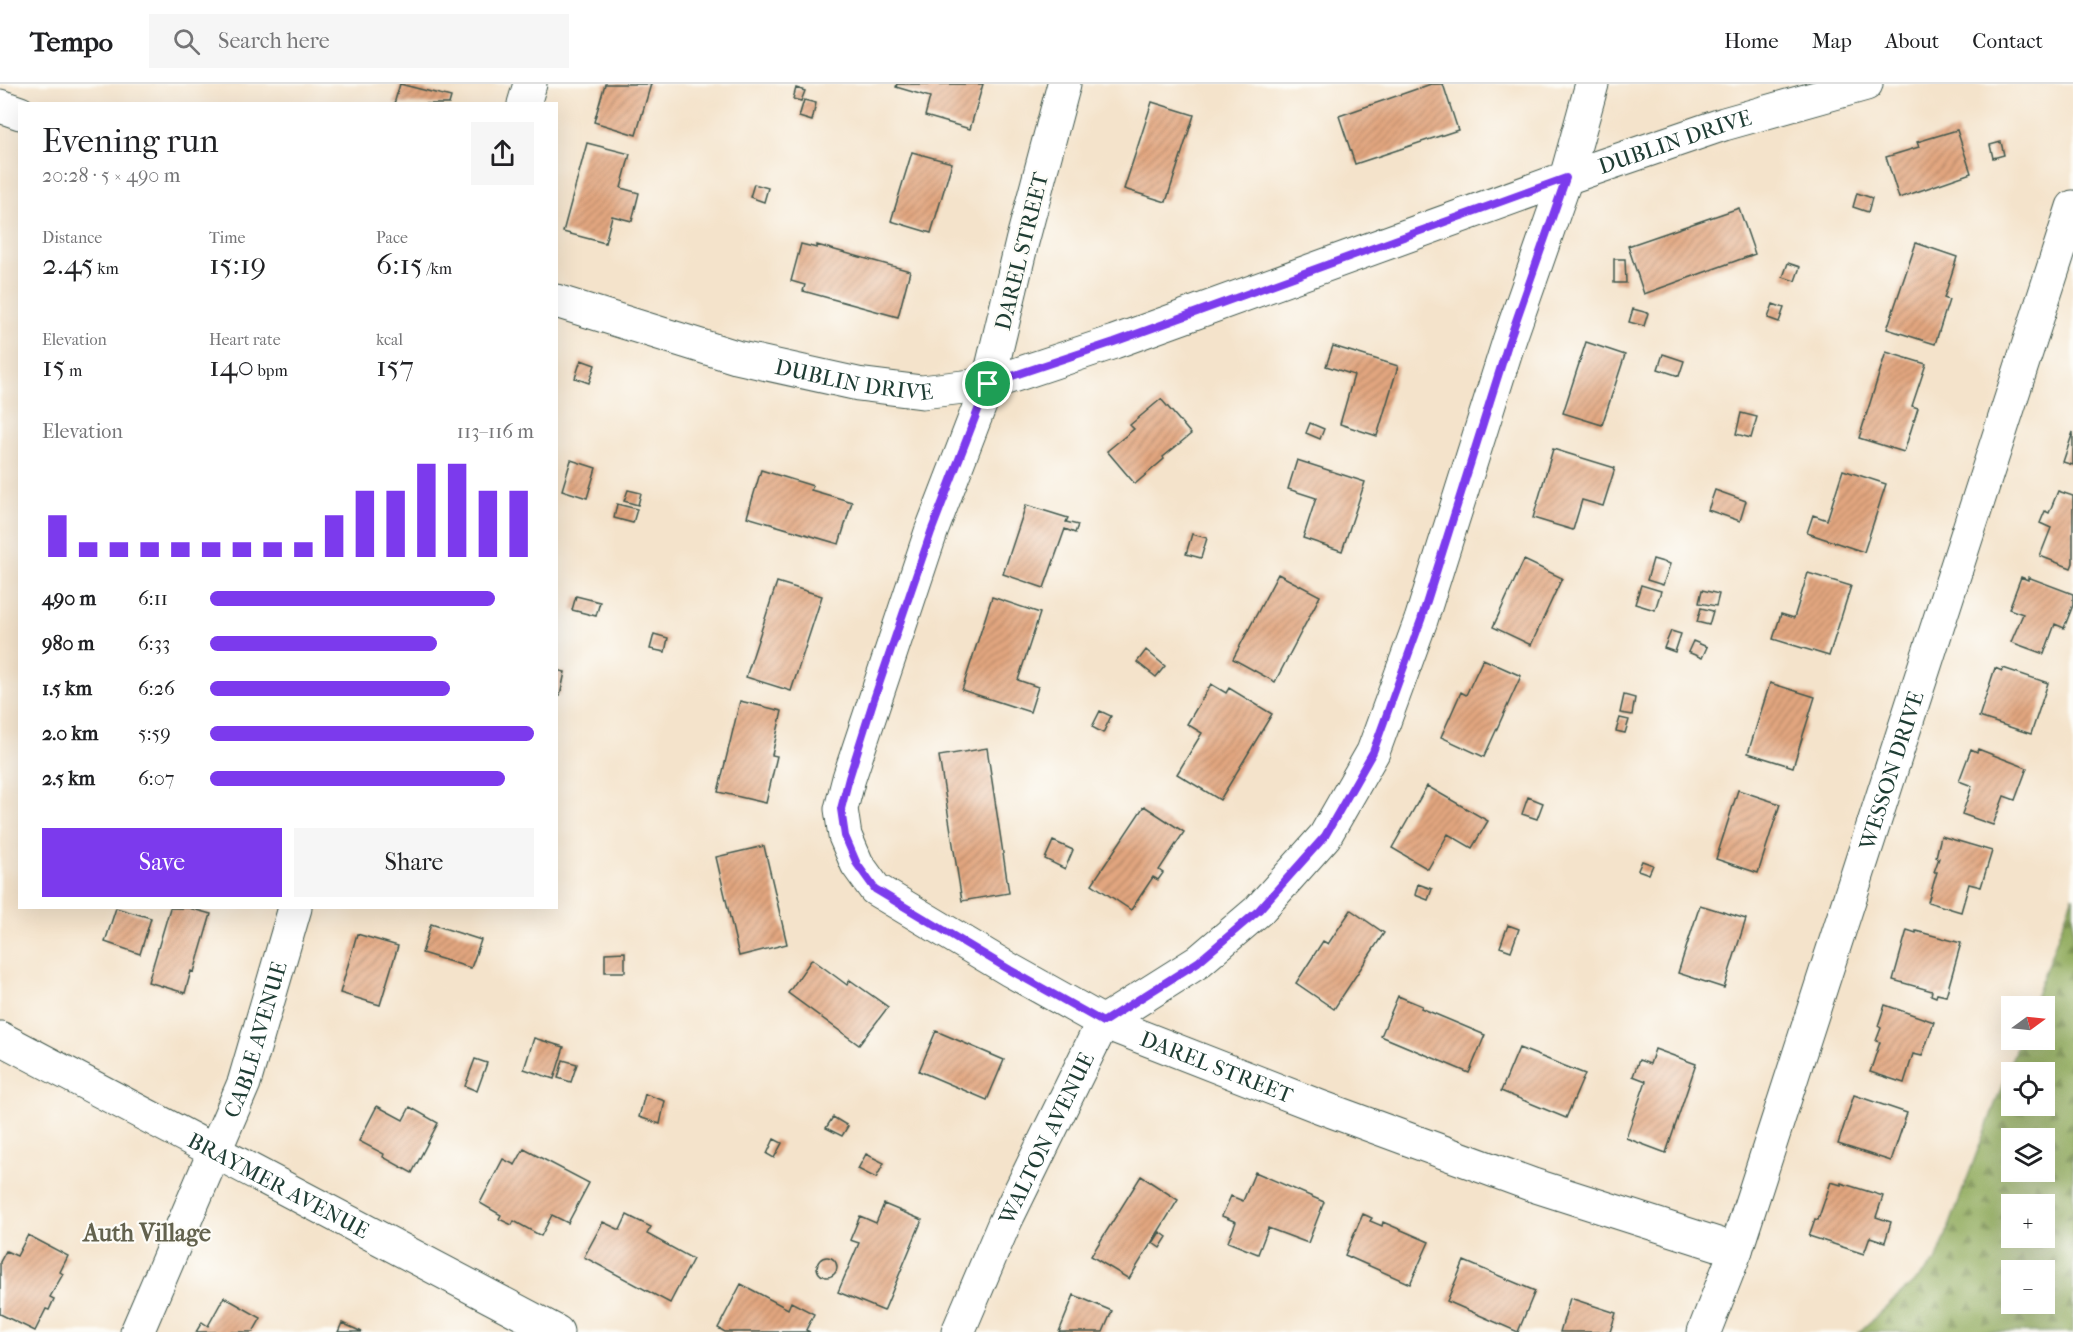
<!DOCTYPE html>
<html lang="en">
<head>
<meta charset="utf-8">
<style>
	body { margin:0; font-family:"IM FELL French Canon",serif; background:#f6f6f6; color:#202124; height:100vh; display:flex; flex-direction:column; font-size:22px; white-space:nowrap }
	* { box-sizing:border-box; margin:0 }
	p { font-size:20px; color:#757577 }
	.icon { flex:none; width:33px; height:33px; fill:none; stroke:currentColor; stroke-width:2; stroke-linecap:round; stroke-linejoin:round }
	.map { position:relative; flex:1; overflow:hidden }
	.side { position:absolute; left:18px; top:18px; width:540px; height:807px; display:flex; flex-direction:column; background:#fff; border-radius:0px; box-shadow:0 6px 24px #0002 }
	.side>* { flex:none }
	.needle { width:39px; rotate:75deg }
	.buttons { position:absolute; left:2001px; top:912px; display:grid; gap:12px }
	.buttons a { display:grid; place-items:center; width:54px; height:54px; border-radius:0px; background:#fff; box-shadow:0 6px 24px #0002; font-size:30px }
	.pin { position:absolute; display:grid; place-items:center; width:51px; height:51px; color:#fff; margin:-26px; border:3px solid #fff; border-radius:50%; box-shadow:0 2px 6px #0007 }
	.round { display:grid; place-items:center; flex:none; width:63px; height:63px; border-radius:0px; background:#f6f6f6 }
	.summary { display:flex; align-items:center; justify-content:space-between; height:102px; padding:0 24px }
	h1 { font-size:33px; font-weight:600; line-height:45px }
	.figures { display:grid; grid-template-columns:repeat(3,1fr); gap:9px; height:102px; padding:6px 24px }
	.figures div { display:grid; align-content:center }
	.figures b { font-size:30px; font-weight:600 }
	.figures small { font-size:16px; font-weight:400 }
	.figures p { font-size:16px }
	.chart { height:168px; padding:12px 24px }
	.chart p { display:flex; justify-content:space-between }
	.chart svg { width:100%; height:108px; margin-top:6px; stroke:#7c3aed; stroke-width:6 }
	.button { display:flex; gap:12px; margin-top:auto; padding:12px 24px }
	.button a { flex:1; height:69px; border-radius:0px; background:#7c3aed; color:#fff; font-size:24px; font-weight:600; line-height:69px; text-align:center }
	.button a+a { background:#f6f6f6; color:#202124 }
	ul { padding:0 24px; list-style:none; font-size:20px }
	li { display:grid; grid-template-columns:96px 72px 1fr; align-items:center; height:45px }
	li i { height:15px; border-radius:8px; background:#7c3aed }
	header { display:flex; align-items:center; gap:36px; box-sizing:border-box; height:84px; padding:0 30px; background:#fff; border-bottom:2px solid #e0e0e0 }
	header strong { font-size:28px }
	nav { display:flex; gap:33px; margin-inline-start:auto; font-size:21px }
	.search { width:420px; height:54px; background:#f6f6f6; display:flex; align-items:center; gap:15px; box-sizing:border-box; padding:0 21px; border-radius:0px; color:#757577; font-size:22px }
	.map>svg:first-child { display:block }
	.forest { fill:url(#forest-firs); stroke:#587449; stroke-width:1.5; fill-rule:evenodd }
	.building { fill:url(#building-hatch) }
	.lines { fill:none; stroke-linecap:round; stroke-linejoin:round }
	.minor-casing { stroke:#3f564b; stroke-width:35 }
	.minor { stroke:#fff; stroke-width:33 }
	.route-casing { stroke:#fff; stroke-width:12 }
	.route { stroke:#7c3aed; stroke-width:8 }
	.labels { text-anchor:middle; stroke-width:4.5; stroke-linejoin:round; paint-order:stroke }
	.street-label { font-size:22px; fill:#1f3d34; stroke:#fdfcf7 }
	.neighbourhood-label { font-size:24px; font-weight:bold; fill:#63624e; stroke:#fdfcf7 }
</style>
</head>
<body>
<header>
<strong>Tempo</strong>
<div class="search"><svg class="icon" aria-label="search" viewBox="0 0 24 24"><circle cx="10" cy="10" r="6"/><path d="M15 15l6 6"/></svg>Search here</div>
<nav><a>Home</a><a>Map</a><a>About</a><a>Contact</a></nav>
</header>
<div class="map">
<svg width="2073" height="1248" viewBox="0 0 2073 1248">
	<defs>
		<pattern id="forest-firs" width="22" height="20" patternUnits="userSpaceOnUse" patternTransform="scale(1.5)"><rect width="22" height="20" fill="#92ac5e"/><path d="M5 1l3.5 6h-7zM16 11l3.5 6h-7z" fill="#778d4e"/></pattern>
		<pattern id="building-hatch" width="6" height="6" patternUnits="userSpaceOnUse" patternTransform="scale(1.5)"><rect width="6" height="6" fill="#e2a67f"/><path d="M-1 1l2-2M0 6l6-6M5 7l2-2" fill="none" stroke="#b78869"/></pattern>
	</defs>
	<rect width="100%" height="100%" fill="#fdfcf7"/>
	<filter id="ink" filterUnits="userSpaceOnUse"><feTurbulence type="fractalNoise" baseFrequency=".0167" numOctaves="2"/><feDisplacementMap in="SourceGraphic" scale="12" xChannelSelector="R" yChannelSelector="G"/><feConvolveMatrix kernelMatrix="1 2 1 2 8 2 1 2 1" color-interpolation-filters="sRGB"/></filter>
	<filter id="wash" filterUnits="userSpaceOnUse"><feTurbulence type="fractalNoise" baseFrequency=".008" numOctaves="4" result="noise"/><feDisplacementMap in="SourceGraphic" scale="24" xChannelSelector="R" yChannelSelector="G"/><feGaussianBlur stdDeviation="1.35" result="paint"/><feColorMatrix in="noise" values="0 0 0 0 0 0 0 0 0 0 0 0 0 0 0 0 0 1.4 0 .05"/><feComposite in="paint" operator="in"/></filter>
	<g filter="url(#wash)">
		<rect width="100%" height="100%" fill="#f4e3cb"/>
		<path class="forest" d="M2073,812V1248H1859L1936,1178L2019,956H2044V922H2032ZM2012,988H2044V1022H2012ZM2012,1054H2044V1088H2012ZM2012,1120H2044V1154H2012ZM2012,1186H2044V1220H2012Z"/>
		<g id="blocks">
			<path class="building" d="M400,0L451,13L449,20H394Z
				M605,0H651L636,51L594,38Z
				M897,0H983L970,45L925,32L930,13L896,3Z
				M1431,0H1443L1458,46L1355,80L1339,32Z
				M796,4L805,7L801,17L793,15Z
				M804,16L816,19L812,37L799,33Z
				M1152,18L1194,31L1166,118L1124,105Z
				M1957,46L1971,89L1899,114L1886,73L1919,63L1917,58Z
				M2001,58L2004,71L1993,74L1990,61Z
				M587,59L630,70L621,104L639,109L632,137L612,132L605,159L563,148Z
				M912,68L952,79L931,149L891,137Z
				M754,100L768,104L764,118L750,113Z
				M1857,109L1872,114L1868,128L1853,123Z
				M1739,124L1755,170L1644,210L1628,162Z
				M1916,159L1957,173L1944,214L1949,216L1935,260L1887,245Z
				M801,160L817,164V161L910,187L898,233L803,207L805,201L791,197Z
				M1614,175H1625L1626,199H1614Z
				M1788,179L1800,183L1795,197L1783,193Z
				M1773,220L1784,224L1779,238L1768,234Z
				M1633,225L1648,229L1644,242L1629,238Z
				M1586,258L1625,271L1602,341L1563,329Z
				M1333,262L1398,282L1377,352L1340,340L1354,291L1326,282Z
				M1886,268L1926,280L1912,322L1918,324L1904,368L1859,354Z
				M1663,270L1684,277L1679,292L1658,285Z
				M581,276L595,281L589,299L575,294Z
				M1161,315L1191,350L1163,373L1164,375L1135,400L1107,367L1134,345L1130,341Z
				M1741,329L1757,333L1751,354L1736,350Z
				M1310,339L1324,345L1320,355L1306,349Z
				M2073,348V381L2063,378Z
				M1553,365L1615,384L1603,422L1582,416L1573,446L1533,434Z
				M571,376L596,384L587,414L562,406Z
				M1297,376L1365,398L1342,467L1303,454L1316,414L1288,405Z
				M761,386L813,402L811,406L852,418L839,460L747,433Z
				M1843,386L1886,400L1864,468L1807,449L1813,431L1827,436Z
				M628,406L641,409L638,421L624,417Z
				M1715,406L1746,417L1740,437L1708,426Z
				M2058,407L2073,412V479L2071,484L2040,472L2051,444L2040,439L2045,427L2049,429Z
				M617,420L637,425L633,439L614,434Z
				M1026,421L1068,434L1066,438L1078,441L1075,449L1065,445L1044,504L1003,490Z
				M1192,450L1207,454L1201,474L1186,470Z
				M1653,475L1670,480L1663,501L1647,496Z
				M1524,476L1562,494L1531,561L1493,543Z
				M1808,489L1851,502L1829,572L1773,555L1781,530L1794,534Z
				M1278,490L1320,512L1275,598L1233,575Z
				M2021,493L2028,496V493L2073,510V521L2064,544L2055,540L2044,570L2011,558L2023,530L2009,525Z
				M777,498L822,512L791,607L746,593Z
				M1641,501L1661,507L1655,526L1635,520Z
				M1702,506L1719,510L1716,522L1699,519Z
				M576,512L600,518L596,532L572,526Z
				M992,513L1040,529L1018,596L1038,603L1030,628L962,606Z
				M1701,524L1713,527L1709,541L1697,538Z
				M1671,547L1681,550L1675,568L1664,564Z
				M654,550L668,554L665,568L650,565Z
				M1693,557L1707,563L1702,574L1688,568Z
				M1146,566L1165,582L1156,593L1137,578Z
				M1483,575L1521,592L1484,673L1441,653L1461,608L1466,611Z
				M1995,584L2002,587L2003,584L2048,599L2031,650L1979,633Z
				M556,586L565,588L560,612L556,611Z
				M1770,599L1815,613L1793,683L1748,669Z
				M1211,600L1226,609L1229,604L1272,630L1220,716L1177,690L1202,649L1187,640Z
				M1624,611L1635,614L1632,631L1620,629Z
				M740,617L782,627L772,671L777,672L766,719L718,708Z
				M1100,627L1111,632L1103,649L1092,643Z
				M1620,634L1629,636L1625,649L1616,647Z
				M987,664L1009,809L962,817L939,672Z
				M1971,665L1977,668L1978,665L2027,684L2015,716L2004,712L1993,741L1962,730L1972,702L1959,697Z
				M1427,702L1488,737L1472,764L1448,750L1428,785L1392,764Z
				M1738,706L1780,720L1758,789L1716,775Z
				M1528,713L1543,719L1537,735L1522,730Z
				M1144,722L1184,748L1159,786L1163,789L1158,796L1153,793L1131,826L1092,800Z
				M1941,752L1992,767L1981,803L1969,800L1961,828L1928,818L1937,788H1934L1939,774L1936,773Z
				M1053,757L1073,766L1065,785L1045,775Z
				M764,762L787,860L739,872L716,773Z
				M1642,777L1653,781L1649,790L1638,786Z
				M1418,800L1432,805L1428,816L1415,811Z
				M1700,821L1746,835L1724,904L1678,889Z
				M116,824L151,834L140,870L105,858Z
				M170,824H189L211,830L194,888L191,887L185,909L148,898Z
				M1351,826L1384,849L1334,925L1296,899L1323,857L1328,860Z
				M431,840L481,856L471,884L422,869Z
				M1508,841L1519,845L1511,867L1500,863Z
				M1907,846L1916,849V847L1961,859L1946,912L1937,910L1936,913L1931,911L1932,907L1893,896Z
				M357,850L398,862L380,921L340,909Z
				M625,868V888H605V869Z
				M812,875L847,901L850,896L888,923L859,961L788,909Z
				M1398,912L1422,922L1421,924L1485,951L1469,989L1381,952Z
				M1885,921L1934,938L1922,972L1913,970L1904,999L1870,988L1880,958L1876,957L1881,944L1878,942Z
				M936,947L1004,976L987,1016L919,987Z
				M534,954L564,963L554,995L524,985Z
				M1519,964L1585,990L1566,1034L1501,1007Z
				M1655,965L1696,980L1666,1069L1626,1054L1646,997L1633,992L1639,976L1650,980Z
				M475,975L487,979L477,1007L465,1002Z
				M563,976L577,980L571,998L558,994Z
				M645,1010L665,1017L660,1040L639,1033Z
				M1854,1011L1907,1029L1891,1077L1838,1060Z
				M377,1022L403,1036L410,1023L438,1039L412,1089L383,1073L384,1070L359,1057Z
				M833,1033L848,1042L842,1052L826,1044Z
				M774,1055L782,1059L774,1074L767,1070Z
				M524,1065L589,1099L568,1139L552,1131L541,1152L514,1137L512,1141L499,1135L501,1131L480,1119L503,1075L515,1081Z
				M866,1070L884,1079L876,1094L858,1085Z
				M1255,1088L1324,1118L1308,1159L1268,1144L1258,1170L1228,1158L1236,1138L1222,1132L1231,1112L1243,1117Z
				M1141,1092L1178,1116L1129,1195L1091,1172Z
				M1831,1098L1841,1101V1099L1883,1112L1876,1133L1891,1138L1885,1158L1870,1153L1864,1170L1809,1152L1815,1135L1818,1136Z
				M884,1120L922,1136L884,1227L838,1208L859,1159L850,1156L860,1132L876,1139Z
				M1363,1130L1372,1134L1370,1137L1382,1142L1383,1138L1429,1158L1410,1200L1345,1171Z
				M627,1131L651,1143L647,1150L693,1175L670,1219L584,1173L603,1138L620,1146Z
				M1160,1148L1167,1153L1160,1164L1153,1159Z
				M28,1151L68,1172L60,1188L63,1190L50,1213L54,1215L49,1226L46,1225L35,1247L0,1230V1178L6,1167L17,1172Z
				M817 1183a10 10 0 1 1 20 0a10 10 0 1 1-20 0Z
				M1464,1177L1535,1207L1518,1248L1447,1217Z
				M741,1200L788,1225L791,1218L814,1230L806,1246L810,1248H725L718,1244Z
				M1074,1211L1112,1227L1103,1248H1059Z
				M224,1213L261,1234L253,1248H196L202,1238L208,1242Z
				M1570,1214L1616,1229L1610,1248H1560Z
				M342,1239L362,1248H338Z"/>
		</g>
	</g>
	<g filter="url(#ink)">
		<use href="#blocks" fill-opacity="0" stroke="#3f564b" stroke-width="1.5"/>
		<g class="lines">
			<defs>
				<g id="minor">
					<path id="s1" d="M1064,0L1022,158L988,300L931,448L849,694L841,725L845,752L857,780L875,805L1010,886L1103,938L1318,1022L1533,1101L1736,1166"/>
					<path d="M524,20L530,0"/>
					<path d="M0,22L20,29"/>
					<path id="s2" d="M556,217L736,273L858,300L922,308L988,300L1114,258L1566,94L1724,40L1866,0"/>
					<path id="s3" d="M0,954L557,1248"/>
					<path id="s4" d="M137,1248L244,999L295,824"/>
					<path id="s5" d="M958,1248L1004,1140L1103,938L1198,878L1259,826L1325,752L1373,668L1421,536L1509,257L1566,94L1592,0"/>
					<path id="s6" d="M1704,1248L1736,1166L2073,123"/>
				</g>
			</defs>
			<use href="#minor" class="minor-casing"/>
			<use href="#minor" class="minor"/>
		</g>
	</g>
	<g class="lines" filter="url(#ink)">
		<defs>
			<path id="route" d="M1566,94L1509,257L1421,536L1373,668L1325,752L1259,826L1198,878L1103,938L1010,886L875,805L857,780L845,752L841,725L849,694L873,618L931,448L988,300L1114,258Z"/>
		</defs>
		<use href="#route" class="route-casing"/>
		<use href="#route" class="route"/>
	</g>
	<g class="labels">
		<g class="street-label">
			<text dy="8" stroke="none"><textPath href="#s2" startOffset="1173">DUBLIN DRIVE</textPath></text>
			<text transform="translate(1021 167) rotate(-76)" y="8">DAREL STREET</text>
			<text dy="8" stroke="none"><textPath href="#s2" startOffset="309">DUBLIN DRIVE</textPath></text>
			<text dy="8" stroke="none"><textPath href="#s6" startOffset="592">WESSON DRIVE</textPath></text>
			<text dy="8" stroke="none"><textPath href="#s4" startOffset="316">CABLE AVENUE</textPath></text>
			<text dy="8" stroke="none"><textPath href="#s1" startOffset="1234">DAREL STREET</textPath></text>
			<text dy="8" stroke="none"><textPath href="#s5" startOffset="213">WALTON AVENUE</textPath></text>
			<text dy="8" stroke="none"><textPath href="#s3" startOffset="315">BRAYMER AVENUE</textPath></text>
		</g>
		<g class="neighbourhood-label">
			<text x="147" y="1157">Auth Village</text>
		</g>
	</g>
</svg>
<div class="buttons">
<a><svg class="needle" viewBox="-14 -14 28 28"><path d="M0-13l5 13h-10z" fill="#e53935"/><path d="M0 13l5-13h-10z" fill="#757577"/></svg></a>
<a><svg class="icon" aria-label="locate" viewBox="0 0 24 24"><circle cx="12" cy="12" r="6"/><path d="M12 2v4M12 18v4M2 12h4M18 12h4"/></svg></a>
<a><svg class="icon" aria-label="layers" viewBox="0 0 24 24"><path d="M12 4l9 5-9 5-9-5zM3 14l9 5 9-5"/></svg></a>
<a>+</a>
<a>−</a>
</div>
<div class="pin" style="left:988px;top:300px;background:#1e9e55"><svg class="icon" aria-label="arrive" viewBox="0 0 24 24"><path d="M6 21V4h12l-3 4 3 4H6"/></svg></div>
<section class="side">
<div class="summary"><div><h1>Evening run</h1><p>20:28 · 5 × 490 m</p></div><a class="round"><svg class="icon" aria-label="share" viewBox="0 0 24 24"><path d="M12 15V3M7 8l5-5 5 5M5 13v7h14v-7"/></svg></a></div>
<div class="figures">
<div><p>Distance</p><b>2.45<small> km</small></b></div>
<div><p>Time</p><b>15:19</b></div>
<div><p>Pace</p><b>6:15<small> /km</small></b></div>
</div>
<div class="figures">
<div><p>Elevation</p><b>15<small> m</small></b></div>
<div><p>Heart rate</p><b>140<small> bpm</small></b></div>
<div><p>kcal</p><b>157</b></div>
</div>
<div class="chart"><p><span>Elevation</span>113–116 m</p>
<svg viewBox="0 0 160 44" preserveAspectRatio="none"><path d="M5 44V27M15 44V38M25 44V38M35 44V38M45 44V38M55 44V38M65 44V38M75 44V38M85 44V38M95 44V27M105 44V17M115 44V17M125 44V6M135 44V6M145 44V17M155 44V17"/></svg>
</div>
<ul>
<li><b>490 m</b>6:11<i style="width:88%"></i></li>
<li><b>980 m</b>6:33<i style="width:70%"></i></li>
<li><b>1.5 km</b>6:26<i style="width:74%"></i></li>
<li><b>2.0 km</b>5:59<i style="width:100%"></i></li>
<li><b>2.5 km</b>6:07<i style="width:91%"></i></li>
</ul>
<div class="button"><a>Save</a><a>Share</a></div>
</section>
</div>
</body>
</html>
